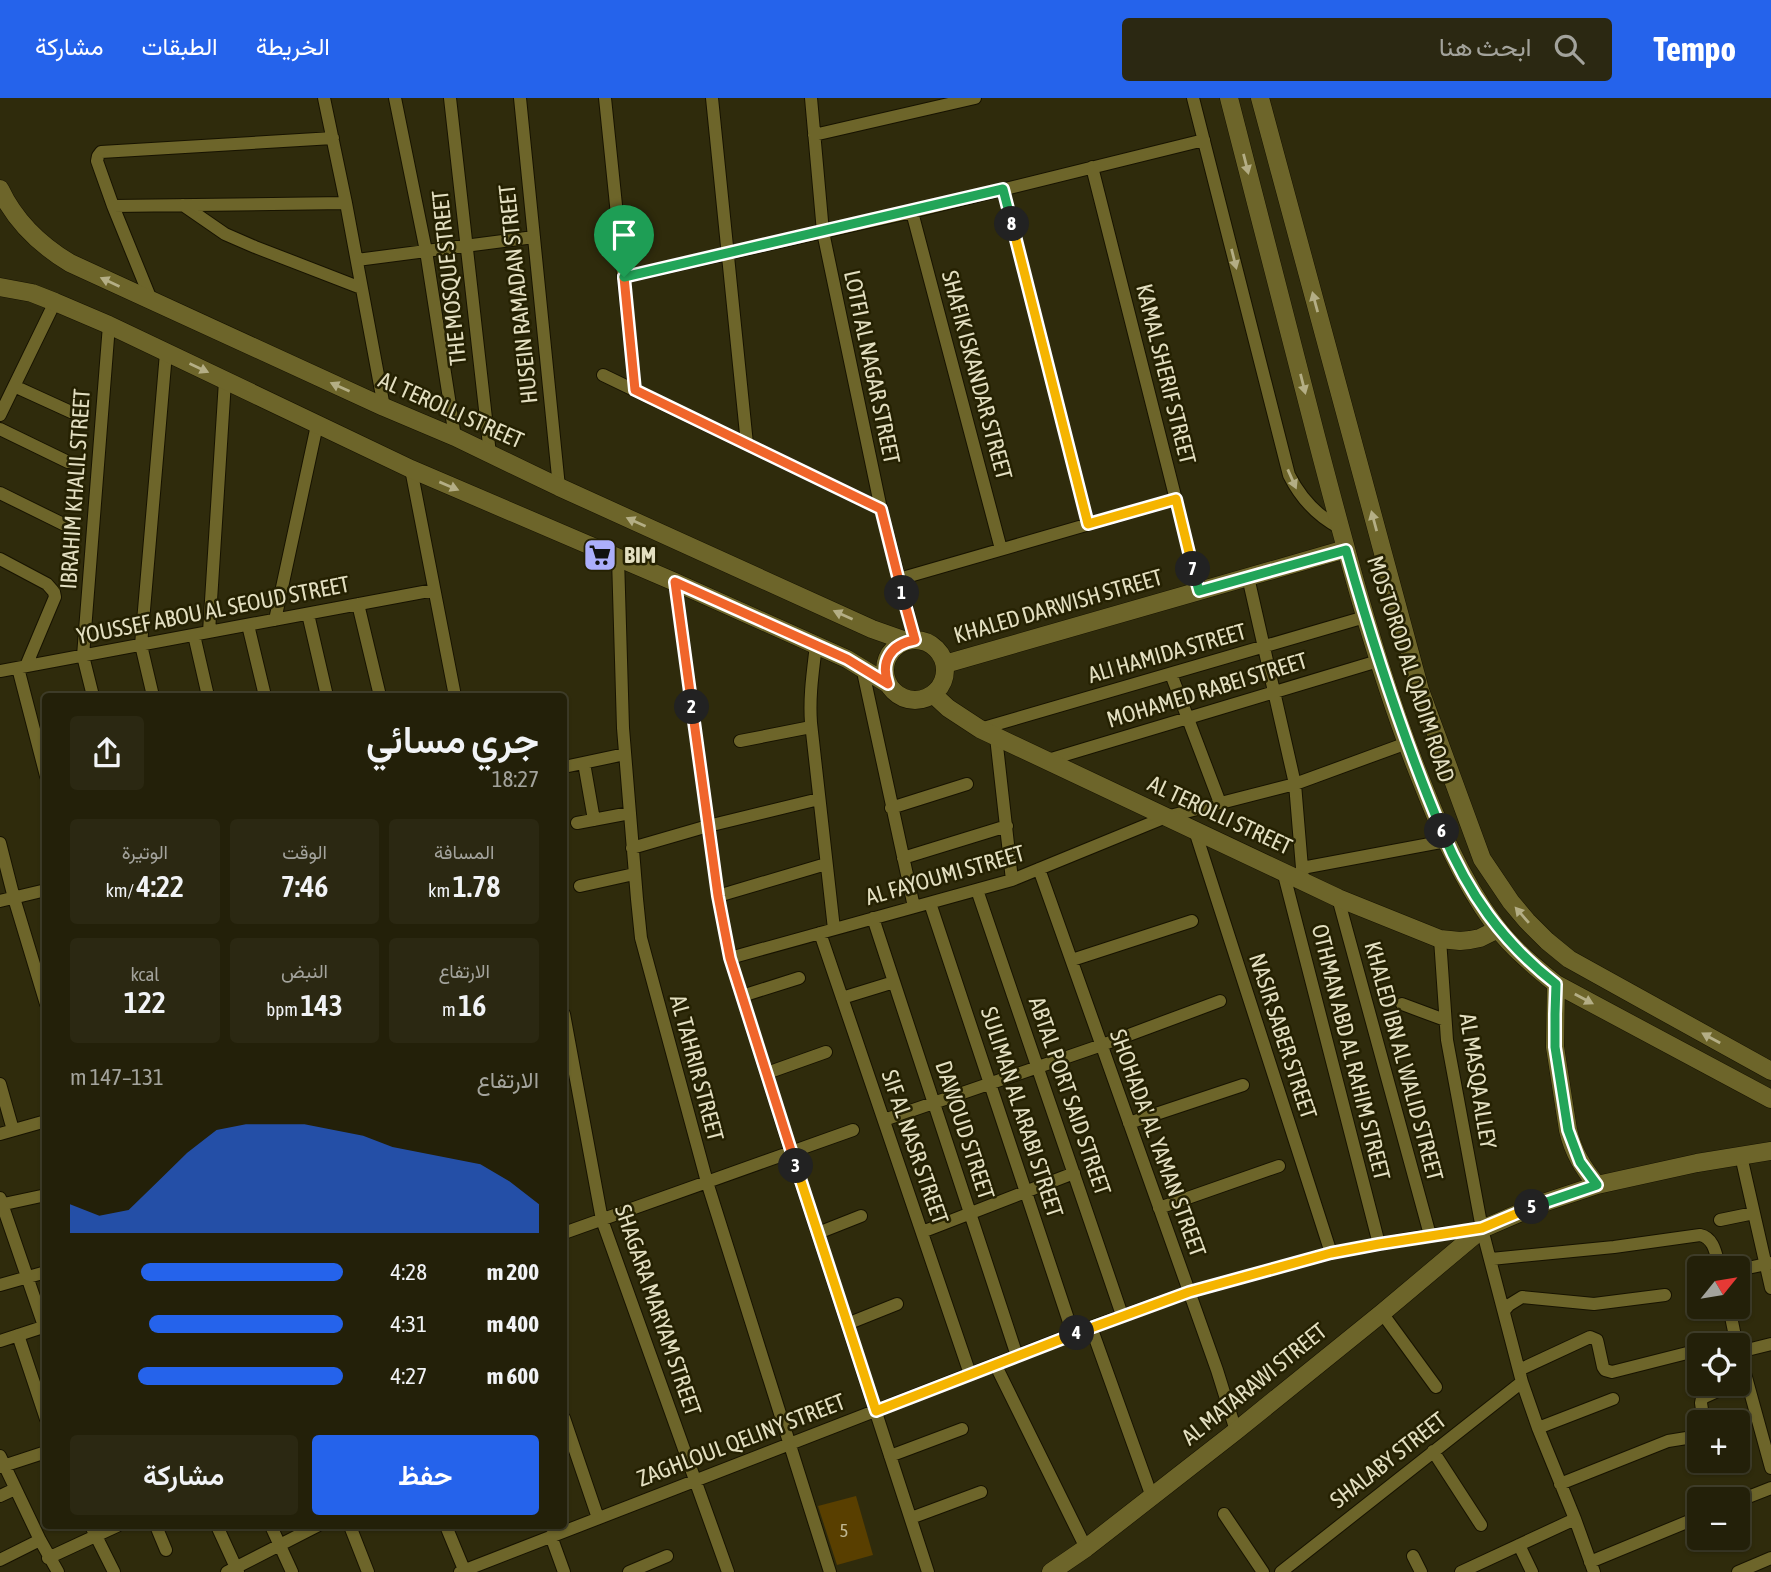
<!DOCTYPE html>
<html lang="ar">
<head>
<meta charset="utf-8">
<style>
	body { margin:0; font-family:"Asap Condensed",Vazirmatn,sans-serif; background:#2b2812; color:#f1f3f6; direction:rtl; height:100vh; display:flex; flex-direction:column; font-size:26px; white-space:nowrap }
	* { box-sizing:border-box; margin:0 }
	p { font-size:23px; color:#a3a39c }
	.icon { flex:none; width:38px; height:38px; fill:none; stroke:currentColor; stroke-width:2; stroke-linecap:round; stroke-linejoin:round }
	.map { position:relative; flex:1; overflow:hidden; direction:ltr }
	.drawer { position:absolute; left:42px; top:595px; width:525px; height:836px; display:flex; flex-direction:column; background:#232009; border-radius:7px; box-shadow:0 2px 5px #0004,0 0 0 2px #403e2a; direction:rtl }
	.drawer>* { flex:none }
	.needle { width:46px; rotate:60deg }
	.fabs { position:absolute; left:1687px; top:1158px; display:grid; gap:14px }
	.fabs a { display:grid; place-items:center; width:63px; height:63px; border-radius:7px; background:#232009; box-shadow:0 2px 5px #0004,0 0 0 2px #403e2a; font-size:35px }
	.pin { position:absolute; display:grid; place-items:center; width:60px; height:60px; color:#fff; margin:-72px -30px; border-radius:50% 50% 50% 0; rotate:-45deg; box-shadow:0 0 7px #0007 }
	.pin .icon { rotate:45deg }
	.km { position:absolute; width:35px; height:35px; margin:-18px; border-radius:50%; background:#222; color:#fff; font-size:19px; line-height:35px; text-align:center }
	.round { display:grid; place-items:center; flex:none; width:74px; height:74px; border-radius:7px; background:#2b2812 }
	.head { display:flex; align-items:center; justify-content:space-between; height:119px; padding:0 28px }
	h1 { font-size:38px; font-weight:600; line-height:52px }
	.figures { display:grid; grid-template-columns:repeat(3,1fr); gap:10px; height:119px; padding:7px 28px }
	.figures div { display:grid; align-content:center; border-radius:7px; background:#2b2812; text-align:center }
	.figures b { font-size:30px; font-weight:600 }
	.figures small { font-size:19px; font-weight:400 }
	.figures p { font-size:19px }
	.chart { height:196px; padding:14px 28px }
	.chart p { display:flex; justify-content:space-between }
	.chart svg { width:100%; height:126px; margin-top:7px; fill:#2563eb; opacity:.7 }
	.cta { display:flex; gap:14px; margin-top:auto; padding:14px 28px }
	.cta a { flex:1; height:80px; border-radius:7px; background:#2563eb; color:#fff; font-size:28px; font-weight:600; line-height:80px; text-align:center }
	.cta a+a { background:#2b2812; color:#f1f3f6 }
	ul { padding:0 28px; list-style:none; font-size:23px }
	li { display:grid; grid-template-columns:112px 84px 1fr; align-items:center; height:52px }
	li i { height:18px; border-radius:9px; background:#2563eb }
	header { display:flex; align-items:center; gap:42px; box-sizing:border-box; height:98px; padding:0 35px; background:#2563eb; color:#fff }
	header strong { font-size:33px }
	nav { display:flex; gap:38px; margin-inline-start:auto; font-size:24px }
	.search { width:490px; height:63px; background:#2b2812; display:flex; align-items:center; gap:18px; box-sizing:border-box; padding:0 24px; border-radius:7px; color:#a3a39c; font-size:26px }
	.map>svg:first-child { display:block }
	.building { fill:#593f00 }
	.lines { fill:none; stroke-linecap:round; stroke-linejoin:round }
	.street-casing { stroke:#171300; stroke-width:14 }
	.secondary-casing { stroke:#171300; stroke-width:19 }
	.street { stroke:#6d652a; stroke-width:12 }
	.secondary { stroke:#6d652a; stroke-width:18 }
	.oneway { fill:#b4ae85 }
	.split-1-casing { stroke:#fff; stroke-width:14 }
	.split-2-casing { stroke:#fff; stroke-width:14 }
	.split-3-casing { stroke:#fff; stroke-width:14 }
	.split-4-casing { stroke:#fff; stroke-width:14 }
	.split-5-casing { stroke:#fff; stroke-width:14 }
	.split-6-casing { stroke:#fff; stroke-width:14 }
	.split-7-casing { stroke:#fff; stroke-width:14 }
	.split-8-casing { stroke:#fff; stroke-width:14 }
	.split-9-casing { stroke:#fff; stroke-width:14 }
	.split-1 { stroke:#f0652b; stroke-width:9 }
	.split-2 { stroke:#f0652b; stroke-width:9 }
	.split-3 { stroke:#f0652b; stroke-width:9 }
	.split-4 { stroke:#f5b400; stroke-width:9 }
	.split-5 { stroke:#f5b400; stroke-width:9 }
	.split-6 { stroke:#22a559; stroke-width:9 }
	.split-7 { stroke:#22a559; stroke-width:9 }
	.split-8 { stroke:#f5b400; stroke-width:9 }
	.split-9 { stroke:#22a559; stroke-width:9 }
	.labels { text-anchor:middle; stroke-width:5; stroke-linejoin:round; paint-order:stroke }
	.number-label { font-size:19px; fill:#c0b791 }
	.street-label { font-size:23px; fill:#e3dfc1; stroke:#252102 }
	.poi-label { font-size:23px; font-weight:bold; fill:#e3dfc1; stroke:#252102; text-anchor:start }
</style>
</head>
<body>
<header>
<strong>Tempo</strong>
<div class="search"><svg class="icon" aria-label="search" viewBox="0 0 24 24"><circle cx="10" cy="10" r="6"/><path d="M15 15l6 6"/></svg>ابحث هنا</div>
<nav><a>الخريطة</a><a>الطبقات</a><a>مشاركة</a></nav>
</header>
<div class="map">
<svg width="1771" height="1474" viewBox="0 0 1771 1474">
	<rect width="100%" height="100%" fill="#2f2b0c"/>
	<path class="building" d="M856,1398L873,1457L837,1467L818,1408Z"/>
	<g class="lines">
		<defs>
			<path id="street" d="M324,0L346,105L384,309
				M395,0L426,153L455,339
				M450,0L490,356
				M520,0L559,389
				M605,0L635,292
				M712,0L747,346
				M811,0L823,134L881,411L915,542
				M1193,0L1289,377C1301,401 1317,418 1340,430
				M814,37L975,0
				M1092,69L1199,493
				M1003,91L1088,426
				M183,107L225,136L255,149L361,190
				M113,108L346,105
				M912,114L1001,451
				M357,162L534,139
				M624,179L912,114L1204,42
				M152,204L113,108L97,63L98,58L101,54L333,40
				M603,277L881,411
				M14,288L71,314
				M0,317L55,204
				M0,331L68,364
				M411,371L455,598
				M0,395L63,426
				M618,460L623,630L637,801L641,840L707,1084L830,1474
				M0,461L47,486L54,494L55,499L26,568
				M1248,479L1295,686L1303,782
				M899,481L1176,401
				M675,484L718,798L730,860L791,1054L928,1474
				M358,506L380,598
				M308,516L327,598
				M275,522L317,327
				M248,527L265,598
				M209,534L225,283
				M194,537L208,598
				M816,547C813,573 809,598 811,625L834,831
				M862,569L914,809
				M18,570L46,678
				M0,573L434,492
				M1171,576L1220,705
				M93,598L83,558L109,227
				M153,598L141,547L166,255
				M980,631L1365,519
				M996,639L1012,782
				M740,643L811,629
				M1048,662C1158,630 1268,595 1378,563
				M584,665L594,722
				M564,669L625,656
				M891,710L967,686
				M577,725L630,715
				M1195,733L1331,1155
				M0,745L14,800L46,906
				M632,750L708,728L819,701
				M903,760L1007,728
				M1302,770L1446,743
				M1039,771L1217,1272L1236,1333
				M1283,773L1379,1146
				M580,788L634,776
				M977,792L1122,1217
				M718,798L826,766
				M1338,800L1430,1137
				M0,803L46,792
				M930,805L1073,1236
				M873,820L1017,1258
				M820,835L970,1276
				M1440,841L1447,942L1482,1131L1522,1284L1538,1330L1575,1421L1594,1474
				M730,860L1012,782L1166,719L1295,686L1407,645
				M1072,862L1192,823
				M742,898L799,880
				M842,900L894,884
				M1402,906L1445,922
				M564,916L602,1122L728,1474
				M767,975L826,954
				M0,986L13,1032
				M884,1022L1102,947L1220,903
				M1129,1025L1243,987
				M0,1036L46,1023
				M1741,1058L1771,1190
				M0,1100L44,1228
				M0,1107L46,1097
				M1159,1110L1279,1068
				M1720,1122L1754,1115
				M922,1134L1074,1075
				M564,1135L853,1032
				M818,1135L861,1118
				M1491,1161L1614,1149L1700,1137C1715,1140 1716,1158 1720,1171
				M1738,1172L1771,1165
				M0,1187L46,1174
				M1729,1209L1737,1248
				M1504,1213L1509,1207L1522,1199L1594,1206L1665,1197
				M1382,1215L1436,1289
				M847,1226L897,1206
				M1091,1229L1152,1399
				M18,1237L46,1321
				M0,1243L46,1228
				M1718,1248L1736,1243
				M1738,1250L1771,1370
				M1739,1254L1771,1246
				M995,1266L1086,1450
				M1519,1272L1590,1239L1597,1242L1598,1246L1603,1269L1605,1272L1612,1274L1699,1252
				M564,1320L598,1420
				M1704,1325L1701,1305L1702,1300L1733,1286
				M1538,1330L1613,1301
				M1433,1353L1481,1427
				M0,1358L40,1442L58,1474
				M890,1358L962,1331
				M0,1369L46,1354
				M1560,1386L1668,1343L1699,1338
				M0,1398L15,1391
				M1738,1403L1771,1390
				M1224,1416L1263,1474
				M911,1420L981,1394
				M91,1428L114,1474
				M156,1428L166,1452
				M217,1428L238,1474
				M271,1428L292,1474
				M350,1428L368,1474
				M446,1428L465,1474
				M551,1438L564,1474
				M1519,1447L1532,1474
				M1413,1458L1421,1474
				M48,1460L117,1428
				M0,1462L40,1442
				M1590,1464L1699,1419
				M227,1474L317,1428
				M460,1474L1091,1229L1189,1194L1331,1155L1430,1137L1482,1131
				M629,1474L667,1458
				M1281,1474L1522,1284
				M1461,1474L1575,1421
				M1738,1474L1771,1460"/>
			<path id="secondary" d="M1229,0C1258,113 1287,225 1316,338C1345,449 1374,560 1415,667C1437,723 1459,779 1495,827C1512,850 1535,869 1556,886L1771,1001
				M1260,0L1420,592L1482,761L1511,804L1527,823L1547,843L1569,861L1771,973
				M0,91C15,123 40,147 70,165L384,309L455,339L559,389L872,531L906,543
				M0,189L32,195L55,204L109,227L411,371L675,484L847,561L888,586
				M885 572a30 30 0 1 1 60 0a30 30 0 1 1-60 0Z
				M945,566L1346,451
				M934,597L948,610L980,631L1338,800L1440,841L1460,843L1470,842L1480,840L1498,831
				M1556,886L1555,949L1568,1032C1573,1054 1583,1070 1597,1087
				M1051,1474L1086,1450L1236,1333L1382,1215L1482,1131L1540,1106L1597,1087L1697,1065L1771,1053"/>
		</defs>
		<use href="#street" class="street-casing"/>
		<use href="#secondary" class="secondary-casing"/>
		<use href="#street" class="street"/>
		<use href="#secondary" class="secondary"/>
	</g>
	<defs><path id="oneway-solid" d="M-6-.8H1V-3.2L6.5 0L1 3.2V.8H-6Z" transform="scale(1.75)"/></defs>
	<g class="oneway">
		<use href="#oneway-solid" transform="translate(1246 66) rotate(76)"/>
		<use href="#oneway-solid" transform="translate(1234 161) rotate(76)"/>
		<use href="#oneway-solid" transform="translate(110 184) rotate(-155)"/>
		<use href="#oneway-solid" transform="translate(1315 204) rotate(-105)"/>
		<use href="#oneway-solid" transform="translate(199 270) rotate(25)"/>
		<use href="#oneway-solid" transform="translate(1303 286) rotate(76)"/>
		<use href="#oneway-solid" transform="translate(340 289) rotate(-156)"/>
		<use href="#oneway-solid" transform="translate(1292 381) rotate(66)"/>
		<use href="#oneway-solid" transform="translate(449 388) rotate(23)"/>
		<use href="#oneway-solid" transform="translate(1374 423) rotate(-105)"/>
		<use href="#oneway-solid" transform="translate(636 424) rotate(-156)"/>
		<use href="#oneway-solid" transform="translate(843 517) rotate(-156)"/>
		<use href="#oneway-solid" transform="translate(1522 817) rotate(-131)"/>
		<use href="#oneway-solid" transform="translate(1584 901) rotate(28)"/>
		<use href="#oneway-solid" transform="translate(1711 940) rotate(-151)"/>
	</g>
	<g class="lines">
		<defs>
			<path id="split-1" d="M624,179L635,292L881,411L902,495"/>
			<path id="split-2" d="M692,609L675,484L847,561L888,586C880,563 891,546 915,542L902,495"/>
			<path id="split-3" d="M692,609L718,798L730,860L796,1068"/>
			<path id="split-4" d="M796,1068L876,1313L1077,1235"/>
			<path id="split-5" d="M1077,1235L1189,1194L1331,1155L1379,1146L1482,1130L1532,1109"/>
			<path id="split-6" d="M1442,733C1468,795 1502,844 1556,886L1555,916V949L1568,1032L1580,1064L1597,1087L1532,1109"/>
			<path id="split-7" d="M1193,471L1199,493L1346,452C1373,547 1403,641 1442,733"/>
			<path id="split-8" d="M1012,126L1088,426L1176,401L1193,471"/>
			<path id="split-9" d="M624,179L1003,91L1012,126"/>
		</defs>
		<use href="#split-1" class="split-1-casing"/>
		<use href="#split-2" class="split-2-casing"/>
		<use href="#split-3" class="split-3-casing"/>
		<use href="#split-4" class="split-4-casing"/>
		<use href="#split-5" class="split-5-casing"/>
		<use href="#split-6" class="split-6-casing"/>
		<use href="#split-7" class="split-7-casing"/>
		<use href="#split-8" class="split-8-casing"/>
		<use href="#split-9" class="split-9-casing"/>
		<use href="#split-1" class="split-1"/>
		<use href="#split-2" class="split-2"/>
		<use href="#split-3" class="split-3"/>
		<use href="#split-4" class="split-4"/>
		<use href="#split-5" class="split-5"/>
		<use href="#split-6" class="split-6"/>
		<use href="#split-7" class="split-7"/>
		<use href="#split-8" class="split-8"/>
		<use href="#split-9" class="split-9"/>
	</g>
	<defs>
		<symbol id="supermarket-square" viewBox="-11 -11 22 22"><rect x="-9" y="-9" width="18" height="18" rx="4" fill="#acaffb" stroke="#252102"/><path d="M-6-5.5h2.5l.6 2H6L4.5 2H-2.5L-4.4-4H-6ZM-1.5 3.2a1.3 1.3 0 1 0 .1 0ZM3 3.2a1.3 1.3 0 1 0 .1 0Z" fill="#111"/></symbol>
	</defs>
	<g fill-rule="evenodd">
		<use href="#supermarket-square" x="581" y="438" width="38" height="38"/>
	</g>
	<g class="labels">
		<g class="number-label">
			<text x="844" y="1439">5</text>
		</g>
		<g class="street-label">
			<text transform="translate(449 180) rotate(-96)" y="8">THE MOSQUE STREET</text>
			<text transform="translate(518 196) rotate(-96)" y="8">HUSEIN RAMADAN STREET</text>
			<text transform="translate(872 269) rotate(78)" y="8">LOTFI AL NAGAR STREET</text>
			<text transform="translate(1166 276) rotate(76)" y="8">KAMAL SHERIF STREET</text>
			<text transform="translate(977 277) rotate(75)" y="8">SHAFIK ISKANDAR STREET</text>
			<text transform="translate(451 312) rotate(24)" y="8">AL TEROLLI STREET</text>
			<text transform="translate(75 391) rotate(-86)" y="8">IBRAHIM KHALIL STREET</text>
			<text transform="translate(1058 508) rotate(-16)" y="8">KHALED DARWISH STREET</text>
			<text transform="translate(213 512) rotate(-11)" y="8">YOUSSEF ABOU AL SEOUD STREET</text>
			<text transform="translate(1167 555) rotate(-16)" y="8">ALI HAMIDA STREET</text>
			<text transform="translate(1411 571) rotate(72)" y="8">MOSTOROD AL QADIM ROAD</text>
			<text transform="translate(1207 592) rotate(-17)" y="8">MOHAMED RABEI STREET</text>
			<text transform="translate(1220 717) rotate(25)" y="8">AL TEROLLI STREET</text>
			<text transform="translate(945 777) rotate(-16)" y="8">AL FAYOUMI STREET</text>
			<text transform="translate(1283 938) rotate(72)" y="8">NASIR SABER STREET</text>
			<text transform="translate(1351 954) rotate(76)" y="8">OTHMAN ABD AL RAHIM STREET</text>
			<text transform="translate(1404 963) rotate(75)" y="8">KHALED IBN AL WALID STREET</text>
			<text transform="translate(697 970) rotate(75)" y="8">AL TAHRIR STREET</text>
			<text transform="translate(1478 983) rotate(81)" y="8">AL MASQA ALLEY</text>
			<text transform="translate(1070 998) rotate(71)" y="8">ABTAL PORT SAID STREET</text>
			<text transform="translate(1022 1014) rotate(72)" y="8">SULIMAN AL ARABI STREET</text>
			<text transform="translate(965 1032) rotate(72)" y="8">DAWOUD STREET</text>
			<text transform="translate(1158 1045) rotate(70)" y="8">SHOHADA' AL YAMAN STREET</text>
			<text transform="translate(915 1049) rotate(71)" y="8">SIF AL NASR STREET</text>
			<text transform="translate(658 1212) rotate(71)" y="8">SHAGARA MARYAM STREET</text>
			<text transform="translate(1254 1286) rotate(-39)" y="8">AL MATARAWI STREET</text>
			<text transform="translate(741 1342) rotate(-21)" y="8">ZAGHLOUL QELINY STREET</text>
			<text transform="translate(1388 1362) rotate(-38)" y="8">SHALABY STREET</text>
		</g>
		<g class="poi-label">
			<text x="624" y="465">BIM</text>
		</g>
	</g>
</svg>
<div class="fabs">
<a><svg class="needle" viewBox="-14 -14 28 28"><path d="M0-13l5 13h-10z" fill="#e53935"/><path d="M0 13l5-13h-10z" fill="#a3a39c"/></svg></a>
<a><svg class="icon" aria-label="locate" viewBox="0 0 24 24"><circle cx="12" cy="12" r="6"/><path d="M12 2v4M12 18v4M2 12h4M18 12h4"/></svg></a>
<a>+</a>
<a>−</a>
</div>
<div class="pin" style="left:624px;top:179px;background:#1e9e55"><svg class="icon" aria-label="arrive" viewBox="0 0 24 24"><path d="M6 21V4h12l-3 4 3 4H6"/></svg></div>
<b class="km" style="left:902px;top:495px">1</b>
<b class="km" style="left:692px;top:609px">2</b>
<b class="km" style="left:796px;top:1068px">3</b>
<b class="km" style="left:1077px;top:1235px">4</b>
<b class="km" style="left:1532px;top:1109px">5</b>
<b class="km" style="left:1442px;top:733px">6</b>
<b class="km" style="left:1193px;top:471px">7</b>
<b class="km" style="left:1012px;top:126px">8</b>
<section class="drawer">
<div class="head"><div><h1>جري مسائي</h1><p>18:27</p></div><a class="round"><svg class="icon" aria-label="share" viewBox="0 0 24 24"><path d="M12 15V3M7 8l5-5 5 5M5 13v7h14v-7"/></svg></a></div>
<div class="figures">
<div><p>المسافة</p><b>1.78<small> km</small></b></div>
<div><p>الوقت</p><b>7:46</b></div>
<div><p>الوتيرة</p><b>4:22<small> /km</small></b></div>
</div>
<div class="figures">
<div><p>الارتفاع</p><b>16<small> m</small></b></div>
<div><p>النبض</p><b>143<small> bpm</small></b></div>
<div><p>kcal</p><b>122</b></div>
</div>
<div class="chart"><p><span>الارتفاع</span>131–147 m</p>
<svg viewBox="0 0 160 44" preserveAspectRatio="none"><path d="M0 44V34L10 38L20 36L30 26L40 16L50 8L60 6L70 6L80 6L90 8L100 10L110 14L120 16L130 18L140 20L150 26L160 34V44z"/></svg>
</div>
<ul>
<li><b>200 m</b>4:28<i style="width:74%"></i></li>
<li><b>400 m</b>4:31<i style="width:71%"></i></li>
<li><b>600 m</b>4:27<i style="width:75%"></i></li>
</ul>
<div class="cta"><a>حفظ</a><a>مشاركة</a></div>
</section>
</div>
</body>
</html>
